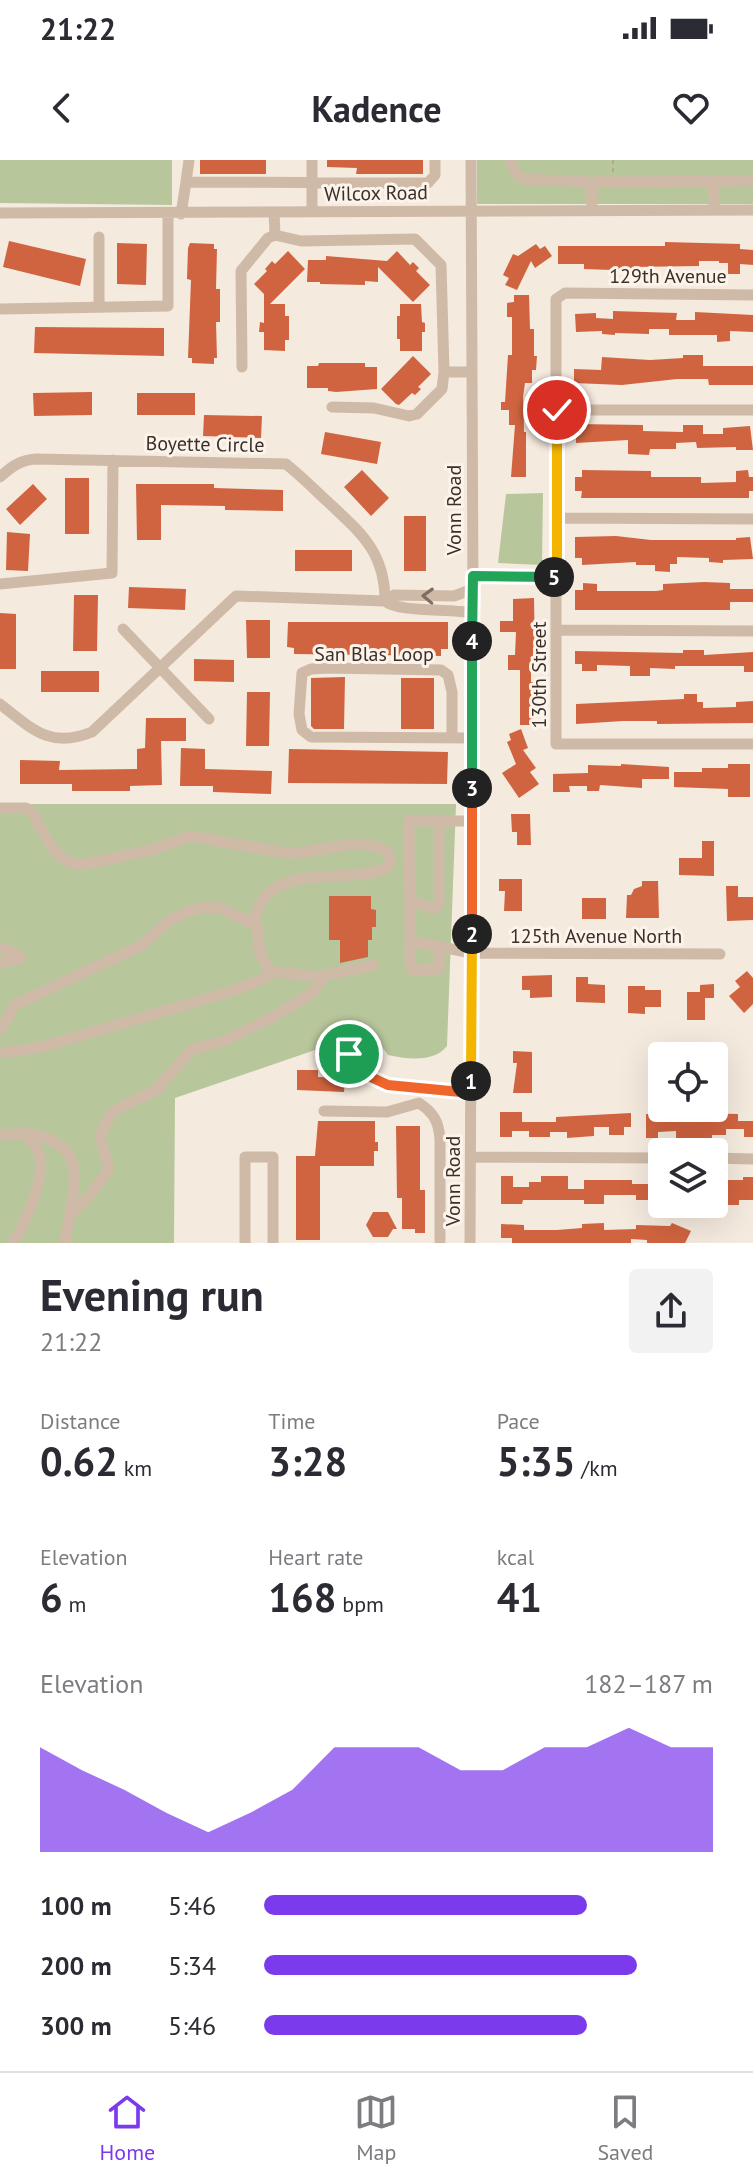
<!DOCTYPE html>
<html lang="en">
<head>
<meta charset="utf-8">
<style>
	body { margin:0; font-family:"PT Sans",sans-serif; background:#f2f2f3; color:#2b2b33; height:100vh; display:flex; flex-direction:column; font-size:30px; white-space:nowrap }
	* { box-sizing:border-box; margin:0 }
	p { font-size:26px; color:#7c7c81 }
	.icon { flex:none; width:44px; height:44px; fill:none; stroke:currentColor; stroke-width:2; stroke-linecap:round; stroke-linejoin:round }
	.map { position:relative; height:1083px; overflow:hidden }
	.details { display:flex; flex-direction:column; background:#fff; flex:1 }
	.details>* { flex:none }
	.controls { position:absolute; left:648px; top:882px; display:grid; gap:16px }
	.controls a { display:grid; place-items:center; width:80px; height:80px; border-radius:8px; background:#fff; box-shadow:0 8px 32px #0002; font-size:40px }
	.pin { position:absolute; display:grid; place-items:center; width:68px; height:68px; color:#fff; margin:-34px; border:4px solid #fff; border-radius:50%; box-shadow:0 2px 8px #0007 }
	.km { position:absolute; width:40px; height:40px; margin:-20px; border-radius:50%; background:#222; color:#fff; font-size:22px; line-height:40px; text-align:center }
	.round { display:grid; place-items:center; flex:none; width:84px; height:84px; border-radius:8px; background:#f2f2f3 }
	.head { display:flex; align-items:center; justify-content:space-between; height:136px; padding:0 40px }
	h1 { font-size:44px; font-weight:700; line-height:60px }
	.figures { display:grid; grid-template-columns:repeat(3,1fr); gap:12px; height:136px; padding:8px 40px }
	.figures div { display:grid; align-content:center }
	.figures b { font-size:40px; font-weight:700 }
	.figures small { font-size:22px; font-weight:400 }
	.figures p { font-size:22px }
	.chart { height:224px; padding:16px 40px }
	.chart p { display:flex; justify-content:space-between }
	.chart svg { width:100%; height:144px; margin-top:8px; fill:#7c3aed; opacity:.7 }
	ul { padding:0 40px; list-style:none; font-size:26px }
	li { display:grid; grid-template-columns:128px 96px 1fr; align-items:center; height:60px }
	li i { height:20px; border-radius:10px; background:#7c3aed }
	.status { display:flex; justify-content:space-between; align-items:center; height:56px; padding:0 40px; background:#fff; direction:ltr }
	.status svg { height:22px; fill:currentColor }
	header { display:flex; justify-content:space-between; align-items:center; height:104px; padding:0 40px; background:#fff; font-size:36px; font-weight:700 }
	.menu { display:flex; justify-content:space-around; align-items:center; height:112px; border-top:2px solid #e1e1e2; background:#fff; font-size:22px; color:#7c7c81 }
	.menu a { display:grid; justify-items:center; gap:4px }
	.menu .current { color:#7c3aed }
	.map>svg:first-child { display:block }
	.green { fill:#b8c69c }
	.building { fill:#d16440 }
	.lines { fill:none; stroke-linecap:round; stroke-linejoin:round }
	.path { stroke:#bba492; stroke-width:2; stroke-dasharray:4 4; stroke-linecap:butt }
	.minor { stroke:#cfbaa8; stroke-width:11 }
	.oneway { stroke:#7e6e62 }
	.split-1-casing { stroke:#fff; stroke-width:16 }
	.split-2-casing { stroke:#fff; stroke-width:16 }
	.split-3-casing { stroke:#fff; stroke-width:16 }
	.split-4-casing { stroke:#fff; stroke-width:16 }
	.split-5-casing { stroke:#fff; stroke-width:16 }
	.split-6-casing { stroke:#fff; stroke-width:16 }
	.split-1 { stroke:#f0652b; stroke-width:10 }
	.split-2 { stroke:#f5b400; stroke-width:10 }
	.split-3 { stroke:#f0652b; stroke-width:10 }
	.split-4 { stroke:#22a559; stroke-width:10 }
	.split-5 { stroke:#22a559; stroke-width:10 }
	.split-6 { stroke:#f5b400; stroke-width:10 }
	.labels { text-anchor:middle; stroke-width:6; stroke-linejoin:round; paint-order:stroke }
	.street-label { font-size:20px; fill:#3b2f29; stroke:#fcf4eb }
</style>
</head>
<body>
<div class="status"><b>21:22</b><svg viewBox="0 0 49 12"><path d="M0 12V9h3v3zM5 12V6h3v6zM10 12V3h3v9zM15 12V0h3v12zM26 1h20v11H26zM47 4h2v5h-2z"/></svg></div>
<header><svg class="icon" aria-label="back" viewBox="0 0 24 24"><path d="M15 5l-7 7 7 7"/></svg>Kadence<svg class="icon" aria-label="heart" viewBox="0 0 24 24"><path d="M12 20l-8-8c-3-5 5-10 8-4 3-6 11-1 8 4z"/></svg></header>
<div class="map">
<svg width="753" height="1083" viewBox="0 0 753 1083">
	<rect width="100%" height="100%" fill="#f5eade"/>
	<path class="green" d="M0,0H172V45L0,43Z
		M477,0H753V44H477Z
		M543,333L542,405L498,403L506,334Z
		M0,644H456L447,886C434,903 406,899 388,895C377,878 366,877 347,879L175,938L174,1083H0Z"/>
	<path class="building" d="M200,0H266V14H200Z
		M327,0H423V14H356L357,8L327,7Z
		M9,81L86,99L80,126L3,107Z
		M665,82L740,84V89L753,90V105L740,104V114H728V103H719V101H699V106L633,107L634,110H611L584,109V104H558V86H665Z
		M117,83L147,84L146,125L117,124Z
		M190,83L214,84V89H217L216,129H220V162H216L217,198H214V204L192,203V198H188L191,120L187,119L188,88Z
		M536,84L540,89L545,86L552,96L535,108L531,101L517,130L505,125L509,118L503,115L513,94L518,96Z
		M288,91L305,109L270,144H285V156H289V180H285V191L264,190V172H259L260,162L264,163V134L254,124L267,111L265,109L272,101L275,104Z
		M397,91L410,105L413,102L419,108L416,111L430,125L413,142L378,107V122L365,121V125L320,124V122H307L308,100H326V96L387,101Z
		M514,135H529L530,169H534V196H537L536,210H532V223H525L523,237L524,272H526V317H511L515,265H509V250H501V242H505L508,195H512V157H507V143L514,142Z
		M400,144H421L422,162L425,163V172H422V191H400V179H397V156H400Z
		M613,151L677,153L676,160H695V152L753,155V172L730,171V181L717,182V175H669V169H649V174L615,173V175L602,174V171L576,172L575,154L596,153V158L613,159Z
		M35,167L164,168V196L34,193Z
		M683,195H703V206H753V225H709L708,219H677L622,225L574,223V209L601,210L602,197L650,200L683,198Z
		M413,196L431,214L418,227L421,229L415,235L412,233L399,245L396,244L381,229Z
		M319,203H365V207H377V229L336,232L328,231V228H307V206H318Z
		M92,232V255L34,256L33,233Z
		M137,233H195V255H137Z
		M204,255L262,256L261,278L203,276Z
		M576,264L643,265V271L683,272V265H703V274H723V268L750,266L753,290H736V287L697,288L696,282L676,283V289H650L649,295L628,294V280L576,283Z
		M325,272L381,282L377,304L321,294Z
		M362,310L389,338L371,356L344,327Z
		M582,310L651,311V317H701V323L736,322V311L748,310L749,317H753V331H749V338H581L582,331H575V317H582Z
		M65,318H89V374H65Z
		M33,324L47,339L20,365L6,349Z
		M136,324H214V328L283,330V351L225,350V346L161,345V380H137Z
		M404,356H426V411H404Z
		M7,372L30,374L28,411L6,410Z
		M616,376L651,380H736V378L750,377L753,399L723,400V403L709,402V398L677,397V404H670V412L655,411V405H636V402L582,405V398H575V377Z
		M295,390H352V411H295Z
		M704,422L730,423V429H753V442H730V450H575V430H583V423L597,424V431H656L663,430V424Z
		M129,427L186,429L185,450L128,448Z
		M74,435H98L97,491H73Z
		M534,438L535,497H531V522H534L533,565H520V510H508V495H515L516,472H500V461H513V439Z
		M0,453L16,454V509H0Z
		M246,460H270V498H247Z
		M288,462H448V489H441V496L294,494V488L287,487Z
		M683,490H704V495L753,492V512H744V506H675V509L650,508V516H630V506L597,505V511H582V504H575V491L683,493Z
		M194,499L234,500V522L194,521Z
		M41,511H99V532H41Z
		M345,517L344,569H314L311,566V518Z
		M401,518H434V569H401Z
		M247,532H270L269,586H246Z
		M684,534H697V542H703V548L736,547V542L753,541V563L657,564V561H623L576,564V544L684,539Z
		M146,558H186V581H161L162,625L130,626V631H72V624H20V600L60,601L59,610L137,609V589L145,588Z
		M521,569L528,588L523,590L536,608L530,612L539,624L519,638L502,613L516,604L507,582L511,580L509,574Z
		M181,588L205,589V609L272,611L271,634L213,632V626H180Z
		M289,589L448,592L447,624L288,623Z
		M621,604L669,607V619H642V628L600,625L599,631H587V626H569L570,632H553V614L588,613V605L621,606Z
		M728,604H750V637H728V629L674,627V612H702V608H728Z
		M511,654H530L531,685H517V672H512Z
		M702,681H714V716L679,715V698H702Z
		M499,719H522V751H504L505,731H499Z
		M642,721H658L659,758H626L627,735H631L634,729L642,726Z
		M726,726H738V737H753V760L727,761Z
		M329,736H371V749L376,750V767H372V780H368V797L340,803V780H329Z
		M582,738H606V759H582Z
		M747,811L753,818V844L744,853L729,836L740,827L735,821Z
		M552,815V837L530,838V830H522V816Z
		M576,817H588V824L605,825V843L576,842Z
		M714,824V838H705V860H687V832H700V825Z
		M628,826H645V830H661V847H645V854L628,853Z
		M513,891L532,892V933H513L517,903H513Z
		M297,910H318V917L345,918L344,932L297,930Z
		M500,952H522V962H556V957L631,953V967H624V975H609V967H594V976L567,978V972H550V977H529V971H512V977H500Z
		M691,953L738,954V961H753V977H744V969H726V975H712V978H676V971L658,972V978H646V954H658V957L690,956Z
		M318,961H375V982H378V991H374V1006H320V1080H296V996H315Z
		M396,966H420V1030H425V1073H415V1069H402V1038H397Z
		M501,1016H513V1027H529V1022H541V1016H568V1029H584V1020H632V1024H658V1040H636V1035H604V1044H584V1040H523L522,1044H501Z
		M743,1017H753V1040H739V1045H717L716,1020H743Z
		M373,1052H388L397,1069H393L388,1077H373L366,1065Z
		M604,1063V1070L636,1069V1065L670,1066L672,1063L691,1071L685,1083H647V1080L631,1079V1083H512V1078H501V1064L524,1065V1070H557L582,1068V1064Z"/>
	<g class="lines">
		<path class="path" d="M613,0V13"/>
		<path class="minor" d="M189,0L186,22L428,23L435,15V0
			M510,0L516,13L523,19L591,22
			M714,22V50
			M592,49L591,22L753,21
			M312,51V0
			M0,53L753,50
			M181,54L186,22
			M275,75L301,81L415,79L441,105L444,212
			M753,135L565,133L556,139V584H753
			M99,147V77
			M0,149L168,146V54
			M242,207L241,111L268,78L275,75L274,52
			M332,247L374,248L409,256L417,254L442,229L444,212H472
			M557,250H753
			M0,317C11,307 20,300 36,299L286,304C301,316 314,329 328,342C361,373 385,392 385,441L236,436L92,572C50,589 32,569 0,544
			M557,358L753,359
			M473,416L557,417
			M0,424L112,413L113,300
			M472,453C451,448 399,453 385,441L394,435L454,436L473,429
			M123,469L209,559
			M557,470L753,471
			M452,577V532L448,515L441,510L328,508L311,509L302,513L299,554L302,570L311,577L472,578
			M0,648H26L31,651C45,673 52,701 80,705L151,690L190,676L286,693C319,695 356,674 387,691L390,698L388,707C355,724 295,706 267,735C260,742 257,753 252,762
			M472,661H409L410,781L472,793L720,794
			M410,741L435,749L439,743V661
			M410,781V802L413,810L439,809L440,787
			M0,788L19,795L21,798L0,803
			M0,870L15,845L142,785L167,762L188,751L208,747L221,748L257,766L260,794L270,811L316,817L373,805
			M0,893L42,887L229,832L264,819L270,811
			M349,894L364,914L388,925L471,933
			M324,951L387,952L419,943C434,953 439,962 440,980V1083
			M24,973C97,982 71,1033 65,1083
			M0,975L24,973C30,979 36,985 39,993C47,1016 25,1063 13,1083
			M471,997L662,998
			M714,998L753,999
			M72,1053L91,1034L109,1009L100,976L112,952L156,930L192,889L224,881L273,857L312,833L325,816
			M245,1083V997H273V1083
			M470,1083L473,429L471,0"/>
	</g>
	<defs><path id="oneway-chevron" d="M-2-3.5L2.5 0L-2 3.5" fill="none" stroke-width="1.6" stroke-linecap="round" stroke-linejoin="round" transform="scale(2)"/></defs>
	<use class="oneway" href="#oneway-chevron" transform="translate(428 436) rotate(-178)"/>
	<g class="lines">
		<defs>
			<path id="split-1" d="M349,894L364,914L388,925L471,933V921"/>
			<path id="split-2" d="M471,921L472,774"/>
			<path id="split-3" d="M472,628V774"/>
			<path id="split-4" d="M472,628V481"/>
			<path id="split-5" d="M472,481L473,416L554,417"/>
			<path id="split-6" d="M554,417H557V250"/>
		</defs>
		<use href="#split-1" class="split-1-casing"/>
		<use href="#split-2" class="split-2-casing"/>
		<use href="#split-3" class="split-3-casing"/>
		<use href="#split-4" class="split-4-casing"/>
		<use href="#split-5" class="split-5-casing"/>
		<use href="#split-6" class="split-6-casing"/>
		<use href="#split-1" class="split-1"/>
		<use href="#split-2" class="split-2"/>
		<use href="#split-3" class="split-3"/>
		<use href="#split-4" class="split-4"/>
		<use href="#split-5" class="split-5"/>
		<use href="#split-6" class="split-6"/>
	</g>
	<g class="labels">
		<g class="street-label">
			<text transform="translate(376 33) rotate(-1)" y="7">Wilcox Road</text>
			<text x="668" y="123">129th Avenue</text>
			<text transform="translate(205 284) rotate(1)" y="7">Boyette Circle</text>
			<text transform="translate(454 350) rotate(-90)" y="7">Vonn Road</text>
			<text x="374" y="501">San Blas Loop</text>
			<text transform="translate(539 515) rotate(-90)" y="7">130th Street</text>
			<text x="596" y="783">125th Avenue North</text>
			<text transform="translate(453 1021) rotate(-90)" y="7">Vonn Road</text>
		</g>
	</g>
</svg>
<div class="controls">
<a><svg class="icon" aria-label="locate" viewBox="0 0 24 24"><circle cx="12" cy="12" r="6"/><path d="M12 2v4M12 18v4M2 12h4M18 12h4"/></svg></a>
<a><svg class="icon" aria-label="layers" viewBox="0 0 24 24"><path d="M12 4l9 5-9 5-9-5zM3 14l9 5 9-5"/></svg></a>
</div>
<div class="pin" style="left:349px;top:894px;background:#1e9e55"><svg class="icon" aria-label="arrive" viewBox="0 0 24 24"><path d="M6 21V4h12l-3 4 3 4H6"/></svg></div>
<div class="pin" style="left:557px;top:250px;background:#d93025"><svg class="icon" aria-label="check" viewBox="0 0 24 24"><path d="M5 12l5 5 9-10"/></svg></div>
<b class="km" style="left:471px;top:921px">1</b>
<b class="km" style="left:472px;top:774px">2</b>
<b class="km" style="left:472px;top:628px">3</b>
<b class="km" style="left:472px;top:481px">4</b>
<b class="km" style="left:554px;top:417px">5</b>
</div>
<section class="details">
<div class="head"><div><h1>Evening run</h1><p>21:22</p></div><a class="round"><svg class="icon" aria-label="share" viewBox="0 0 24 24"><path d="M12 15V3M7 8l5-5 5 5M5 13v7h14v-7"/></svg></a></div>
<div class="figures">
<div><p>Distance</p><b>0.62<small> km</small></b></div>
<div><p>Time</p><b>3:28</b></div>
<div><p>Pace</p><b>5:35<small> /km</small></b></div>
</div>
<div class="figures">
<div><p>Elevation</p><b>6<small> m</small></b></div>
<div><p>Heart rate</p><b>168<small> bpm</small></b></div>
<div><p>kcal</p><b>41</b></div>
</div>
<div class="chart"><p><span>Elevation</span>182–187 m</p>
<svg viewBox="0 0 160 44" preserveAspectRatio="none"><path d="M0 44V12L10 19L20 25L30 32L40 38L50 32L60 25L70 12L80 12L90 12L100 19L110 19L120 12L130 12L140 6L150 12L160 12V44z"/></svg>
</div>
<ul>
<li><b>100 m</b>5:46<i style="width:72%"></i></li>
<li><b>200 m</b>5:34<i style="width:83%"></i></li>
<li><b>300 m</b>5:46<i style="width:72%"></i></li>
</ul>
</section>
<nav class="menu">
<a class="current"><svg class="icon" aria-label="home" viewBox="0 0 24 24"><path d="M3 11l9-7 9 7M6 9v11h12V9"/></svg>Home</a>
<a><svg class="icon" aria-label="map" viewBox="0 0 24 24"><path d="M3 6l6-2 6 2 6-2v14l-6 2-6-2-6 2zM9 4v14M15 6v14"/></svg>Map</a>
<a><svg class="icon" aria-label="saved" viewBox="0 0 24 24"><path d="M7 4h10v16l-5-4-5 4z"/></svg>Saved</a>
</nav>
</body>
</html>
